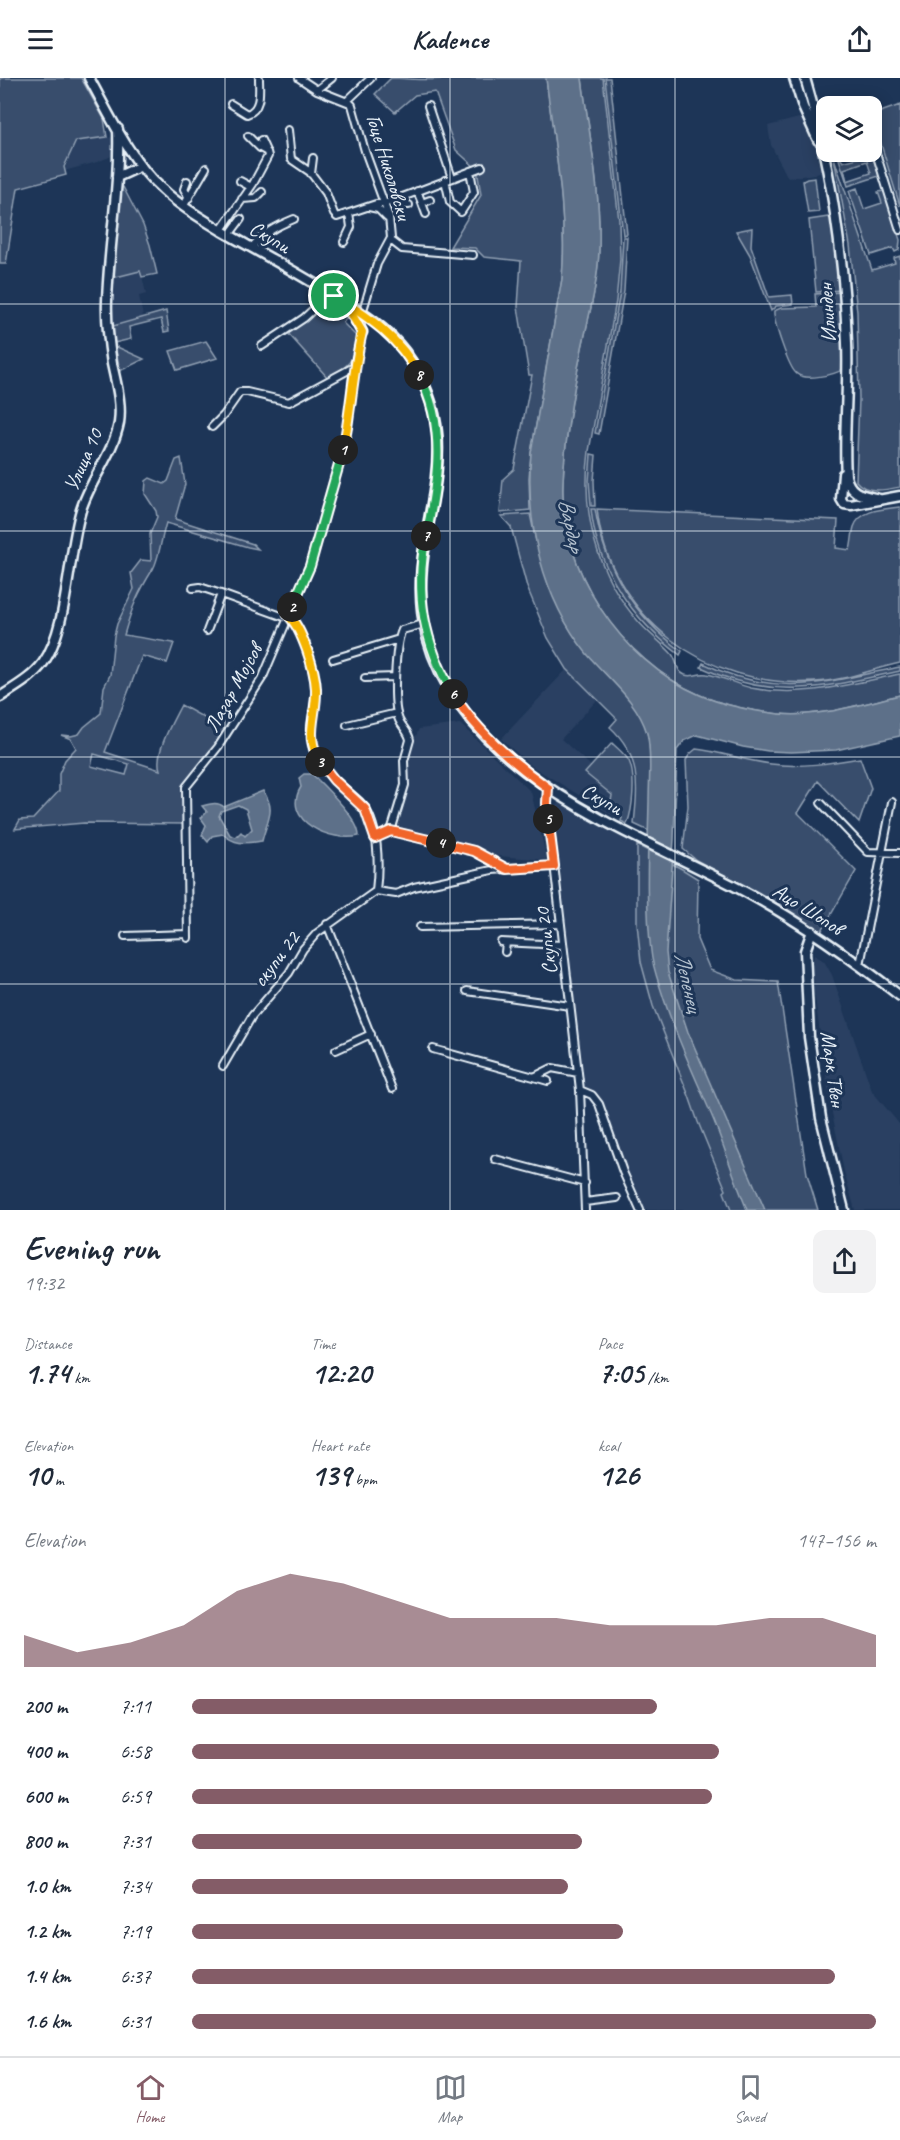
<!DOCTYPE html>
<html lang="en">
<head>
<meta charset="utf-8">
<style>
	body { margin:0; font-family:Caveat,sans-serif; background:#f2f2f3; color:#1f2937; height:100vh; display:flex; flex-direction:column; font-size:22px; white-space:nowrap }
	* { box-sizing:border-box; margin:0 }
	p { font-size:20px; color:#747a83 }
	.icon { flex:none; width:33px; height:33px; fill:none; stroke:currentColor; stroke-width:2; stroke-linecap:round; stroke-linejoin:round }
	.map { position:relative; height:1132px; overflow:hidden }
	.panel { display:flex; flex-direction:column; background:#fff; flex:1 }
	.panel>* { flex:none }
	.buttons { position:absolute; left:816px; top:18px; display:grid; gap:12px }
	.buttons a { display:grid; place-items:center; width:66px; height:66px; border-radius:12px; background:#fff; box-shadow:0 3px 15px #0003; font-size:30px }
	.pin { position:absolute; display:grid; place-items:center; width:51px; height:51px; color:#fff; margin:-26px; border:3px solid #fff; border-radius:50%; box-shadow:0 2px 6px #0007 }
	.km { position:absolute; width:30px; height:30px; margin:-15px; border-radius:50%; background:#222; color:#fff; font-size:16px; line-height:30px; text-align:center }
	.round { display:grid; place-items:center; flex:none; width:63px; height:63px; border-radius:12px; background:#f2f2f3 }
	.headline { display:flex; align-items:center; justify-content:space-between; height:102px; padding:0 24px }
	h1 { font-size:33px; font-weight:700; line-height:45px }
	.figures { display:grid; grid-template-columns:repeat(3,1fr); gap:9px; height:102px; padding:6px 24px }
	.figures div { display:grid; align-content:center }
	.figures b { font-size:30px; font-weight:700 }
	.figures small { font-size:16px; font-weight:400 }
	.figures p { font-size:16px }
	.chart { height:168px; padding:12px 24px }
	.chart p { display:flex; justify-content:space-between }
	.chart svg { width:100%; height:108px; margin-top:6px; fill:#845c67; opacity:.7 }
	ul { padding:0 24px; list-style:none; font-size:20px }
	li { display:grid; grid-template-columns:96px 72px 1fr; align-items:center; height:45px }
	li i { height:15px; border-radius:8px; background:#845c67 }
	header { display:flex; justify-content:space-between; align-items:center; height:78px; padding:0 24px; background:#fff; font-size:27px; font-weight:700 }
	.menu { display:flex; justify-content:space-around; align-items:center; height:84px; border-top:2px solid #e0e1e3; background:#fff; font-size:16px; color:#747a83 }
	.menu a { display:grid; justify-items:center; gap:3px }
	.menu .current { color:#845c67 }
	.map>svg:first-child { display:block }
	.built { fill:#2a4162 }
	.green { fill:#374d6c; stroke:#909fb2; stroke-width:1.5; fill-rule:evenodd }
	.water { fill:#5d7089; stroke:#95a4b5; stroke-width:1.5; fill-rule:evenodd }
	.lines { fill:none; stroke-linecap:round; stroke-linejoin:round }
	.street-casing { stroke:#e8f1f8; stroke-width:10 }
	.secondary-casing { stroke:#e8f1f8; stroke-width:13 }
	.street { stroke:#1d3557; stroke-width:6 }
	.secondary { stroke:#1d3557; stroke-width:8 }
	.split-1-casing { stroke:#fff; stroke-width:12 }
	.split-2-casing { stroke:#fff; stroke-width:12 }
	.split-3-casing { stroke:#fff; stroke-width:12 }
	.split-4-casing { stroke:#fff; stroke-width:12 }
	.split-5-casing { stroke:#fff; stroke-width:12 }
	.split-6-casing { stroke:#fff; stroke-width:12 }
	.split-7-casing { stroke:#fff; stroke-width:12 }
	.split-8-casing { stroke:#fff; stroke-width:12 }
	.split-9-casing { stroke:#fff; stroke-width:12 }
	.split-1 { stroke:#f5b400; stroke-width:8 }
	.split-2 { stroke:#22a559; stroke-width:8 }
	.split-3 { stroke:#f5b400; stroke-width:8 }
	.split-4 { stroke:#f0652b; stroke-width:8 }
	.split-5 { stroke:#f0652b; stroke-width:8 }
	.split-6 { stroke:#f0652b; stroke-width:8 }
	.split-7 { stroke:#22a559; stroke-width:8 }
	.split-8 { stroke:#22a559; stroke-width:8 }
	.split-9 { stroke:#f5b400; stroke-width:8 }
	.grid { fill:none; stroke:#e8f1f8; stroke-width:1.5; stroke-opacity:0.55 }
	.labels { text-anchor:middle; stroke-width:6; stroke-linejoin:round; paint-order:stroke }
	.street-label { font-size:21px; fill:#e8f1f8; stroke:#1d3557 }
	.water-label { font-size:22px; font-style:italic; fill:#b7c4d1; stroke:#1d3557 }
</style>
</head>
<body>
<header><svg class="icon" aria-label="menu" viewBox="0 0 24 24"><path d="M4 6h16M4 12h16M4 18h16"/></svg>Kadence<svg class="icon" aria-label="share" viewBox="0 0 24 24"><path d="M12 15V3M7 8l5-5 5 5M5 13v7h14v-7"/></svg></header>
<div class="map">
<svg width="900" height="1132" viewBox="0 0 900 1132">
	<rect width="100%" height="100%" fill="#1d3557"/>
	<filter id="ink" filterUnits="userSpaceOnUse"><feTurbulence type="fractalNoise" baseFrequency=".0167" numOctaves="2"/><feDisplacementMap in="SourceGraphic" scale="12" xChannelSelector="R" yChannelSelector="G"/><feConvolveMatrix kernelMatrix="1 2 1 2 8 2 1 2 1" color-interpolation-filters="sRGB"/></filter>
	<g filter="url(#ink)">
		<path class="built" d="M803,39L813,57L821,95L788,100L771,67L768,48Z
			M117,59V76L97,84L64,93L76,62Z
			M141,193L146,216L139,218L143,239L113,248L112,200Z
			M567,591L597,622L561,661L591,688L586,695L612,717L611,724L622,740L621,743L530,687L501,661Z
			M460,646L531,714L547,782L498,778L395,752L400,729L405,684L419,651Z
			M560,725L637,767V845L641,884L653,928L689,1018L698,1044L727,1113L724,1114L731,1132H640L620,1085L624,1079L616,1073L599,1026L584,1013L553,743L554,729Z
			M814,877L824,883L832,897L872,1013L900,1047V1132H855L844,1093L830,1025L814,913L812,888Z"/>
		<path class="green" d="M0,0H81L104,41L107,59L76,63L64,89L66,97L18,110L6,186H0Z
			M391,0C409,0 429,4 446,0H546C554,66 568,134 562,201L531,375L529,400L530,432L500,435L503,401L514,391L532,297H529L518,229L521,183L484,179L475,170L450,169L481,117L477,91L456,72L435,14L415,17L395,34L375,16Z
			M582,0H603L619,143L620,181L616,223L589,373C581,434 596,496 638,543C648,555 661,564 671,575C678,582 675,593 685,597C693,600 699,594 707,596C722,599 736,606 751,610C802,620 850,606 900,596V617C861,626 819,640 779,636C753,633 725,628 700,617C621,583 559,491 563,404C565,359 573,313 582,270C589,237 598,205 599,171C601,114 589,56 582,0Z
			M605,0H610L627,156L623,157Z
			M900,27V128L872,37Z
			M864,74H871L879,98L848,108L839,81H841L843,84L865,78ZM867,83L871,95L847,103L844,91Z
			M834,80L872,192L895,185L894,180L900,178V409C885,412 866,416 856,403L859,321L857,234L850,167Z
			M815,100L819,134L808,135L803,103L807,101Z
			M121,105L143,147L150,167L157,196L142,199L140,193L112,200Z
			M857,110L864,131L882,125L878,114L884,113L900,162L899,172L895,174L893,170L871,177L849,113Z
			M828,139L832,142L841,212L816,214L809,142Z
			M752,150L751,168L769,219L792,217L793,226L776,228L771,233L750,177L736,153Z
			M623,159H627L624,213L599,356L595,355L620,214Z
			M841,214L843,291C835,297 805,303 797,296C789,291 773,243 774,233L781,230L816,229L815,216Z
			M325,220L348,237L343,245L356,258C358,281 346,290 328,300L286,253Z
			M166,233L169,253L164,254L161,241L129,249L131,261L114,265L113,248Z
			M206,263L217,280L177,292L170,273Z
			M115,268L144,281L120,293Z
			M591,376L596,377L594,403L595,428H591L589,403Z
			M181,380L185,406L175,441L253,466L258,471L248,469L166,445C162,457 159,481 153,491C138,515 132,529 124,557L174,565L167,585L142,578L105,674L160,692C154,675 173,643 181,627L228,653L189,704L187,746L84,745L15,751L20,742L33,741L59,713V696L65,682L76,670L71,661L61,657L71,658L79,656L84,649L101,635L104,609L110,597L114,558L117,546L134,511L131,495L141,482L151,483L150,456L157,439L156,433L145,416L146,403L150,400L164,406L168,403L176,382ZM94,676L129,686L126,697L91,688Z
			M900,429V585C872,591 844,603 815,604C708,611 609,540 597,431L838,442L836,470L850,472C852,465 852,456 854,449C860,431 885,431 900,429Z
			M591,431H595C604,489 634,539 682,573L680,577C633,542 597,492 591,431Z
			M530,436C539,480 550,522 575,559C595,590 641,620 648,658C653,688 649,723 649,753L634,746C638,708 641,677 610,649L617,641L567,591L548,560L527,509L511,449L501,438Z
			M703,585C775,621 827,604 900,589V593C827,609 772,624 701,589Z
			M612,665C618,671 625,676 629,683C636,698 633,731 627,746L621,743L622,740L611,724L612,717L585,695Z
			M696,671C721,674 745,683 771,686C800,690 831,685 860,680L871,710L859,745L818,703L798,735L856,793L821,854L770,822L696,782L683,771L688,728L686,682L690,676Z
			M637,767L682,791L698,801L697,861L710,892L737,902L778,904L807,1096L818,1132H731L724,1114L726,1112L698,1044L689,1018L653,928L641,884L637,845Z"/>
		<path class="water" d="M546,0H582C589,56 601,114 599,171C598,205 589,237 582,270C573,313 565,359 563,404C559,491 621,583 700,617C725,628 753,633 779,636C819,640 861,626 900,617V658L836,672L791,674L768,673L743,669L697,657L684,663L677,672L674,761L666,874L668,894L688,954L765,1132H747L746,1129C734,1100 725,1071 714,1043C696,1000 675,958 661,912C657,900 652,886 651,873C645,824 648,772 649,723C649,703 652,673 647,655C637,622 608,601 587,576C542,520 525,445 531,375L562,201C568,134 554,66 546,0Z
			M304,696H312C325,709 359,741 359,758C332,765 280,743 301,709L299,700Z
			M263,713C277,732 267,742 262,763C246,765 236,768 223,756L212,758L208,764L202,757L206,747L201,740L207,734L202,728C210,726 217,723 224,729ZM238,727L246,731L252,751L245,758L241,754L236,759L230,757L219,738L221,733Z"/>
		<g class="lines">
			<defs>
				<path id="street" d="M317,12L332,0
					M347,23L371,0
					M231,26L247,36C262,31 259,13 259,0
					M428,28L452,100
					M288,52L291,81L310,94L326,115L334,136L337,139L376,126H384L482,89
					M261,62L266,73
					M872,62L900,152
					M311,96L313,80
					M445,102L450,124L461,134L474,114L470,93
					M187,103L184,111L189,120
					M240,103L251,109
					M417,113L422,125L430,122
					M242,121L256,120L262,114
					M422,125L426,136
					M394,127H409
					M183,129L206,90
					M369,129L378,131L387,140
					M221,152L253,106L268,78L267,74L260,70L248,58
					M229,157L241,141
					M344,164L351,149L349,135
					M389,164H393L402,171L473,177
					M251,170C263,155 277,148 294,141
					M262,268L304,240L331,215
					M212,349L224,337L240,314H247L289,324L354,289
					M193,510L200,509L221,516
					M207,553L221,516L287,540
					M333,581L399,561
					M365,600L395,599
					M347,647L397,635
					M548,710L547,725L580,1012L585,1132
					M821,725L868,774L900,775
					M391,753L405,707L404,683L410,662C409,654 402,649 399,642C392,627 395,567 402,552L424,546
					M375,760L391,753L474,773L506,790
					M376,813L396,816L414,809L492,792L553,788
					M327,846L392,1011
					M420,849L561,846
					M125,858L188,856
					M188,860L186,709L218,669L263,599L310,488L342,375L348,347L354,289L362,254L360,242L377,186L391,160L389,139L365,73L352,27L350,25L317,12L299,0
					M501,864L563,867
					M505,874L506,865
					M860,887L892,724
					M467,913L570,928
					M433,971L534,999L552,990L578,995
					M336,972L371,956
					M223,988L252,938L289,895L303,871L317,855L376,813C379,788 380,744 360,724C343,708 323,696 314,673C306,654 315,633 316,614C317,595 302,550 288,537
					M534,999L548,1003
					M580,1012L592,1017L599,1026L623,1094L640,1132
					M495,1081L585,1105
					M585,1124L617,1120"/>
				<path id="secondary" d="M89,0C109,36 131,84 162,111C180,128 201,140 222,153C261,175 300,196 338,220C363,235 387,250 405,274C480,375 399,456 427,559C466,701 636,754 751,817C804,846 853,881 900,918
					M794,0L803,29L818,62
					M805,0C830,86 844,176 847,265C849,309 843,354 846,398C850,417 863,417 879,421
					M117,99L141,88
					M343,227L353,237L362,254
					M843,396L841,421L844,426L851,427L900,418
					M0,619C15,609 32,600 43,585C68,551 68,475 81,432C90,402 113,376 119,345C122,325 116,305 112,286C109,266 106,244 107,223C109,165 120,108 118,51
					M812,853L805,873L809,959L821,1040L844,1132"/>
			</defs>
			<use href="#street" class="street-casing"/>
			<use href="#secondary" class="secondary-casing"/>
			<use href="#street" class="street"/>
			<use href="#secondary" class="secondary"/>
		</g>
	</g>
	<g class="lines" filter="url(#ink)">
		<defs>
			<path id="split-1" d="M334,218L352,237L362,254C353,293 351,332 343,372"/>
			<path id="split-2" d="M292,529L310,488L343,372"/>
			<path id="split-3" d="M292,529L288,537C302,550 315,592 316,611C317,639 304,656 320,684"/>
			<path id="split-4" d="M320,684L334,702L365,731L375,760L391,753L441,765"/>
			<path id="split-5" d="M441,765L474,773L507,791L554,788L548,741"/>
			<path id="split-6" d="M453,616C477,654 512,684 548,710L547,725L548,741"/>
			<path id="split-7" d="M426,458C414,516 424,565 453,616"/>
			<path id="split-8" d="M419,297C447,348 438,403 426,458"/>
			<path id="split-9" d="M334,218C369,239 400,260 419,297"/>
		</defs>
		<use href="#split-1" class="split-1-casing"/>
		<use href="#split-2" class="split-2-casing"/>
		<use href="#split-3" class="split-3-casing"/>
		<use href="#split-4" class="split-4-casing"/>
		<use href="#split-5" class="split-5-casing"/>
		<use href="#split-6" class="split-6-casing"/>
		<use href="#split-7" class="split-7-casing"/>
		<use href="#split-8" class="split-8-casing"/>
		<use href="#split-9" class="split-9-casing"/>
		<use href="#split-1" class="split-1"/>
		<use href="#split-2" class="split-2"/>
		<use href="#split-3" class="split-3"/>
		<use href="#split-4" class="split-4"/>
		<use href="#split-5" class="split-5"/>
		<use href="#split-6" class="split-6"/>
		<use href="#split-7" class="split-7"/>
		<use href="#split-8" class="split-8"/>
		<use href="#split-9" class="split-9"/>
	</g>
	<path class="grid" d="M225,0V1132M450,0V1132M675,0V1132M0,226H900M0,453H900M0,679H900M0,906H900"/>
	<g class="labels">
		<g class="street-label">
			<text transform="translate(389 89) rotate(73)" y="7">Гоце Николовски</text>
			<text transform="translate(270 159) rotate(30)" y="7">Скупи</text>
			<text transform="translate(827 235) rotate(-94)" y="7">Илинден</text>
			<text transform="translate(83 382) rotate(-66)" y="7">Улица 10</text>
			<text transform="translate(233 610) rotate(-61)" y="7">Лазар Мојсов</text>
			<text transform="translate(602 721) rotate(29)" y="7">Скупи</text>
			<text transform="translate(808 831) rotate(32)" y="7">Ацо Шопов</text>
			<text transform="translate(546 863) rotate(-97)" y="7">Скупи 20</text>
			<text transform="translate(276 881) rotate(-53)" y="7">скупи 22</text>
			<text transform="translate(833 991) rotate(82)" y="7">Марк Твен</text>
		</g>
		<g class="water-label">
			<text transform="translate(572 447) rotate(78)" y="8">Вардар</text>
			<text transform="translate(689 904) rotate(77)" y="8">Лепенец</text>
		</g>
	</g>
</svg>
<div class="buttons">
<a><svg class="icon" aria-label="layers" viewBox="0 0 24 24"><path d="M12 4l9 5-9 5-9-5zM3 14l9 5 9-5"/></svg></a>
</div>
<div class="pin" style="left:334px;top:218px;background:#1e9e55"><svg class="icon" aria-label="arrive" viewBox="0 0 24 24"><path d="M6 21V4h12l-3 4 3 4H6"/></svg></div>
<b class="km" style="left:343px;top:372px">1</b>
<b class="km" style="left:292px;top:529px">2</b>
<b class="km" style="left:320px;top:684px">3</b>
<b class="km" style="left:441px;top:765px">4</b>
<b class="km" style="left:548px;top:741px">5</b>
<b class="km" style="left:453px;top:616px">6</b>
<b class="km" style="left:426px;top:458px">7</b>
<b class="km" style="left:419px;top:297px">8</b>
</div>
<section class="panel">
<div class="headline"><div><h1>Evening run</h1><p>19:32</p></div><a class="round"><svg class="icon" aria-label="share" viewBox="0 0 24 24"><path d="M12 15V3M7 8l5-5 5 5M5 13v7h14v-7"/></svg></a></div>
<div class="figures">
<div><p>Distance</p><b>1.74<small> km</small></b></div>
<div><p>Time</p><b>12:20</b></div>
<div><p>Pace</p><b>7:05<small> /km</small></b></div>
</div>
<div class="figures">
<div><p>Elevation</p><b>10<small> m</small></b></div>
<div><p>Heart rate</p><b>139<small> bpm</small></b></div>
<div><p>kcal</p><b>126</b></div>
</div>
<div class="chart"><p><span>Elevation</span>147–156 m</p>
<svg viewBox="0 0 160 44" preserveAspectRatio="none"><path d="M0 44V31L10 38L20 34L30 27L40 13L50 6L60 10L70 17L80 24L90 24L100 24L110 27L120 27L130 27L140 24L150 24L160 31V44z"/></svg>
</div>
<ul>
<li><b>200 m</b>7:11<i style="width:68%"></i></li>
<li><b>400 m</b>6:58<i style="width:77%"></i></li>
<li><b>600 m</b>6:59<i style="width:76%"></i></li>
<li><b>800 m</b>7:31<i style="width:57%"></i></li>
<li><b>1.0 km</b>7:34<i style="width:55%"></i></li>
<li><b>1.2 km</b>7:19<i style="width:63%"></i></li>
<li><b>1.4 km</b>6:37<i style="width:94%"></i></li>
<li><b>1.6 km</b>6:31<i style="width:100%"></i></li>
</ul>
</section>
<nav class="menu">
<a class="current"><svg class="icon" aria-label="home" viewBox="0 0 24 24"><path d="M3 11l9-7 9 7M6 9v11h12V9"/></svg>Home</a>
<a><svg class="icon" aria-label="map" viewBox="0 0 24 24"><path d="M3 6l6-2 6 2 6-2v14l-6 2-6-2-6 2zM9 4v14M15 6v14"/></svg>Map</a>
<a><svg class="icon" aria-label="saved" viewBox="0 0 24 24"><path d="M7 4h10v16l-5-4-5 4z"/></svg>Saved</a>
</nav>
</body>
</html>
